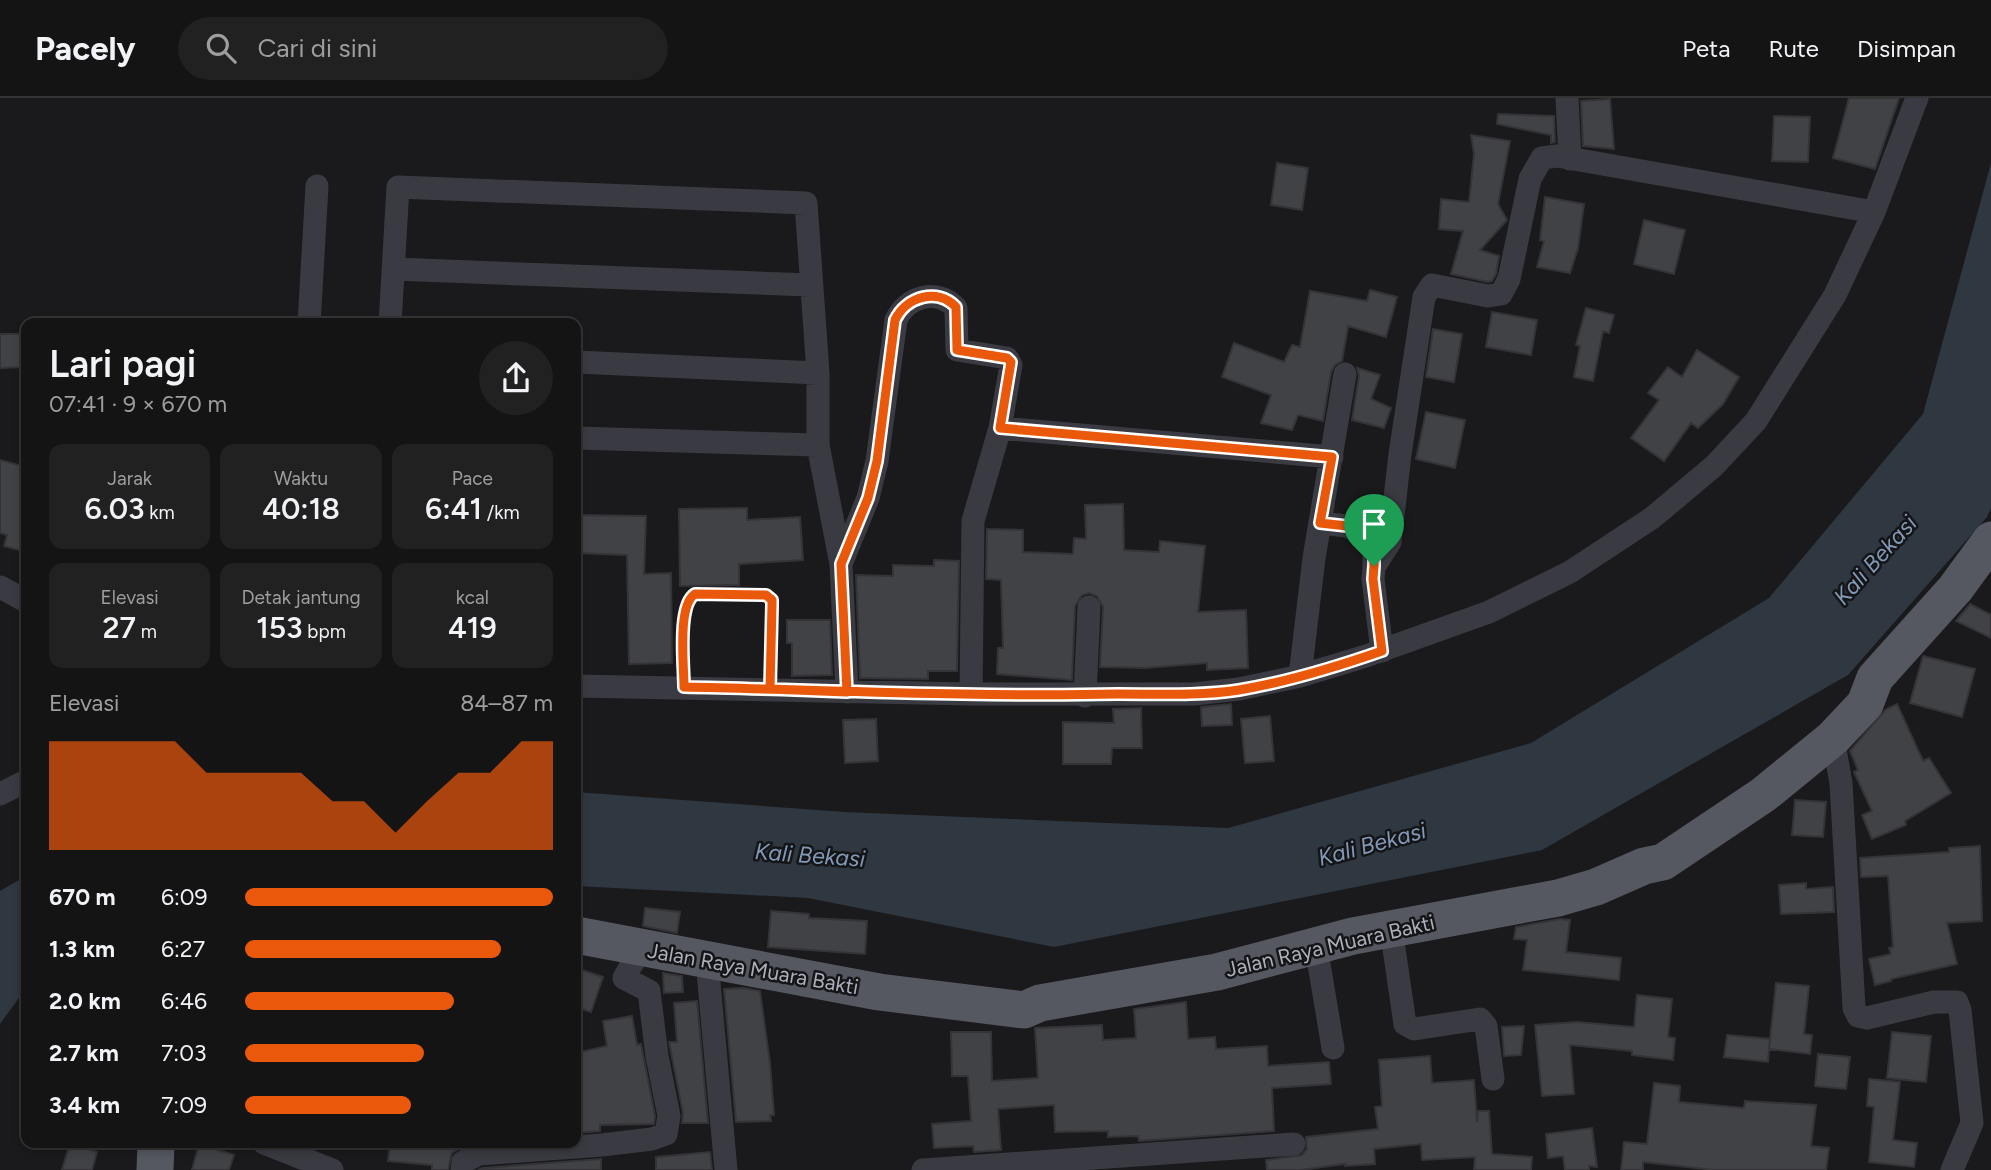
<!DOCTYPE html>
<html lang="id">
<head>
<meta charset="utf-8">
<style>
	body { margin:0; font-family:Figtree,sans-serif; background:#212122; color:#f1f3f6; height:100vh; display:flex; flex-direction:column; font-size:26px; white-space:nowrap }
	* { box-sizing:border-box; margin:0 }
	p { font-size:23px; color:#9d9ea0 }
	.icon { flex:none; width:38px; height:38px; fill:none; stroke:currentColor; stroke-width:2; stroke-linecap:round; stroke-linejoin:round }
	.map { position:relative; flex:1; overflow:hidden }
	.drawer { position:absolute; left:21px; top:220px; width:560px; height:830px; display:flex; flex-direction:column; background:#141415; border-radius:14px; box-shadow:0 4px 10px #0003,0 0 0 2px #333334 }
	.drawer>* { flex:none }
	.pin { position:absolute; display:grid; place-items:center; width:60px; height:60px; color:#fff; margin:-72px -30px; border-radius:50% 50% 50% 0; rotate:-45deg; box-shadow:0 0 7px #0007 }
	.pin .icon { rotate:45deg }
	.round { display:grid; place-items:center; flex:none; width:74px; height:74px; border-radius:37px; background:#212122 }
	.summary { display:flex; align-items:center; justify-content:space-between; height:119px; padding:0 28px }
	h1 { font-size:38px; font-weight:600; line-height:52px }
	.metrics { display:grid; grid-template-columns:repeat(3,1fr); gap:10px; height:119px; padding:7px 28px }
	.metrics div { display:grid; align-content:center; border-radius:14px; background:#212122; text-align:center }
	.metrics b { font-size:30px; font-weight:600 }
	.metrics small { font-size:19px; font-weight:400 }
	.metrics p { font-size:19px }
	.chart { height:196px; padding:14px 28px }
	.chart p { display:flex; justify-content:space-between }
	.chart svg { width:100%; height:126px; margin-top:7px; fill:#ea580c; opacity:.7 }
	ul { padding:0 28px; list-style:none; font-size:23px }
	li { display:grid; grid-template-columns:112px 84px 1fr; align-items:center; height:52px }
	li i { height:18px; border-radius:9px; background:#ea580c }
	header { display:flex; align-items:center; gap:42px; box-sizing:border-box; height:98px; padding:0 35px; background:#141415; border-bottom:2px solid #333334 }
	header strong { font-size:33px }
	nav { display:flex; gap:38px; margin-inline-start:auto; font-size:24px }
	.search { width:490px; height:63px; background:#212122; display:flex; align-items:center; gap:18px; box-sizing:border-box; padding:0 24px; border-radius:38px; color:#9d9ea0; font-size:26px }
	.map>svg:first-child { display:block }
	.water { fill:#2f3741 }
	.building { fill:#414246; stroke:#343438; stroke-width:2 }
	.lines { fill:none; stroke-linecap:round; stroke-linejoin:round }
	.lane { stroke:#3a3b42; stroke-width:12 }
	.street { stroke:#3a3b42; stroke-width:23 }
	.primary { stroke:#565861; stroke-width:37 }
	.route-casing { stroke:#fff; stroke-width:14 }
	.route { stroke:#ea580c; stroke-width:9 }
	.labels { text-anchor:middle; stroke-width:5; stroke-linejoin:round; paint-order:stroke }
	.street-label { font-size:21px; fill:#acafbc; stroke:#151517 }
	.water-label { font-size:23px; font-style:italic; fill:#829ab8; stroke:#151517 }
</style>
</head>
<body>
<header>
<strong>Pacely</strong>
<div class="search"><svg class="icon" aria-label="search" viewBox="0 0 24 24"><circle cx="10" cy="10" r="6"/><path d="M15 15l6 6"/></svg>Cari di sini</div>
<nav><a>Peta</a><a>Rute</a><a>Disimpan</a></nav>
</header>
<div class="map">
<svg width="1991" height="1072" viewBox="0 0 1991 1072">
	<rect width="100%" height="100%" fill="#1a1a1c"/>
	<path class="water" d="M1991,65V410L1987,419L1848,577L1542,752L1054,849L808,800L576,788V694L844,714L1228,730L1531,645L1769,500L1923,316Z
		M26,778V890L0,926V793Z"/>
	<path class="building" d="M1849,0H1899L1875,71L1833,60Z
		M1610,1L1614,51L1583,48L1581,3Z
		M1498,16L1554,18L1555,44L1551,45V37L1497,26Z
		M1774,18L1810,19L1808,64L1772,63Z
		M1471,37L1510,43L1498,106L1507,122L1480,152L1499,158L1496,176L1492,183L1488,184L1451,176L1463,133L1439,131L1441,101L1469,104L1474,56Z
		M1277,65L1308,70L1302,112L1271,107Z
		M1545,99L1584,106L1578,150L1570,175L1537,169L1544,143L1540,142Z
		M1644,122L1685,132L1674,176L1634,166Z
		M1370,192L1397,199L1386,239L1348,228L1342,263L1335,267L1331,274L1323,323L1298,317L1292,332L1261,325L1271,297L1222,279L1234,245L1284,264L1292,247L1300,249L1310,193L1367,203Z
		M1586,210L1614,217L1609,235L1603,233L1593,283L1574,279L1580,248L1576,247Z
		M1492,214L1537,222L1531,257L1486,249Z
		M1433,231L1462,236L1454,284L1426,279Z
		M0,236H26V269L0,270Z
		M1697,252L1739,279L1723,306L1698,330L1691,325L1664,363L1631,340L1659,302L1648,295L1668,269L1682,279Z
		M1357,270L1380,277L1371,301L1391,310L1384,330L1352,322L1359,278Z
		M1426,314L1465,322L1455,370L1416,361Z
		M0,362L26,369V454L4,448L7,437L0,435Z
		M1123,406L1124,452L1159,454L1160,443L1205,448L1198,514L1246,512L1248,570L1207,572V565L1145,570L1100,569L1103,509L1097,498L1089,495L1082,497L1075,508L1072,582L997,576L998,550H1003L1001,482L986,481L987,431L1023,432V454L1073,456L1074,440L1086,441L1085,407Z
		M747,410V422L800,419L803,462L739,466V487L680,488L679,411Z
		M576,417L646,418L644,476L671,475L672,565L629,566L627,457L576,455Z
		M934,462L959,463L957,573H928V581L860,580L856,477L893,478V467L934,468Z
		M1970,506L1991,517V540L1956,523Z
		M787,522H830L832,577L792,578V545H787Z
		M1923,558L1975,571L1962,619L1910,605Z
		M1231,606L1232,627L1202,628L1201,609Z
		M1897,606L1923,663L1929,660L1951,695L1905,723L1906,727L1872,741L1862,717L1872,713L1854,674L1858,672L1850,653L1885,612Z
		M1141,610L1142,650H1112L1111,666H1063V624L1114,625L1113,611Z
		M1270,618L1274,663L1245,665L1241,621Z
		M876,621L878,663L845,665L843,622Z
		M1795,702L1826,704L1823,739L1792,737Z
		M1980,748L1982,823L1947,825L1957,866L1891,881V883L1875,887L1869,861L1891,856L1889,850L1893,849L1888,778L1861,779L1860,760L1949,754V750Z
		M1806,785V791L1833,789L1834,814L1781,816L1779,787Z
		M645,810L680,814L677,835L643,828Z
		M771,813L809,816V820L867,823L865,856L768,849Z
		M1560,821L1570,822L1566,854L1621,860L1619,882L1523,872L1527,842L1514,841L1516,829Z
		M576,870L603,879L591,914L576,909Z
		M663,875L682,878L683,894L664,895Z
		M1776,885L1809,888L1804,936L1812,937L1810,956L1769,951Z
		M743,890L760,893L770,965L774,1017H770L771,1023L736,1024L724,891Z
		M1637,897L1672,901L1668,939L1675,940L1673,962L1632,957V953L1570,947L1574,996L1542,998L1535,927L1577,924L1634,929Z
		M697,903L708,1025H682L683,1015L669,944H677L674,905Z
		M1186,904L1188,941L1215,939L1216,951L1267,948L1268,968L1329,964L1331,986L1272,990L1274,1033L1139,1043L1138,1038L1108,1039V1033L1055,1034L1054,1007L998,1011L1001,1052L974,1054L973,1048L934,1050L932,1026L971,1023L968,978H952L951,934H991L992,983L1038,980L1035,930L1102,927L1103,942L1136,940L1134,911Z
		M632,918L637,947L641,946L655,1018L654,1026L600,1027V1033L576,1035V955L607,948L603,923Z
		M1524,928L1521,957L1504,958L1502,929Z
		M1892,934L1931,938L1926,984L1887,980Z
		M1727,937L1770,941L1768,964L1724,959Z
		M1818,956L1850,959L1846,991L1815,988Z
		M1430,958L1432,985L1474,982L1477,1024L1478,1013H1489L1492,1056L1532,1059L1531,1072H1474L1475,1059L1422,1062L1421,1046L1374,1051L1375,1066L1345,1068V1066L1300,1072H1267L1266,1062L1302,1057L1307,1051L1306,1039L1378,1031L1375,1009L1382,1008L1379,962Z
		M1869,981L1900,984L1893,1042L1917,1045L1914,1069L1869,1064L1874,1009L1867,1008Z
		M1654,985L1680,988L1679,1004L1744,1010L1745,1003L1816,1007L1811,1048L1829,1050L1826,1072H1714L1643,1064V1072H1621L1624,1044L1647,1046Z
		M1592,1030L1597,1069L1589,1068V1072H1565L1563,1058L1548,1060L1546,1036Z
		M70,1045L97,1054L92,1072H62Z
		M390,1045H470L452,1055L448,1072H432V1067L388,1063Z
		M199,1046L234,1057L229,1072H192Z
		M710,1054L712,1072H656V1059Z
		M601,1061V1072H478L483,1070Z"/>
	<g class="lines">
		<path class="lane" d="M684,589C684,568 677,508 695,496C712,497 761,492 772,502L770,591"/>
		<path class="street" d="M1567,0L1570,61
			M394,171L810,187
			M309,226L317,88
			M390,226L398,89L806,105L818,275V347L841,466
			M576,264L818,275
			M1000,330L1332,359
			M576,340L818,347
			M1320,425L1347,428L1368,438L1374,450V469
			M0,489L26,503
			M1382,553L1373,481L1374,469L1390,444L1400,356L1424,199L1432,187L1488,198L1501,196L1509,181L1530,81L1542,60L1557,58L1874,114
			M1300,578L1314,460L1345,276
			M576,588L971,596H1194L1239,591L1300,578L1366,558L1489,514L1570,474L1652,420L1714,368L1756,323L1835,197L1874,114L1917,0
			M847,594L841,466L868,400L877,363L896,222C906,199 937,189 956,210L957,252L1007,260L1011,267L1000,330L973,423L971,596
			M1085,598L1089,509
			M1833,640L1841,685L1854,910L1858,918L1867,920L1934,904H1957L1960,912L1972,1025L1952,1072
			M0,696L26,683
			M1391,830L1405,926L1414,931L1480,921L1486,928L1493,981
			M1316,848L1333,950
			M707,863L726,1072
			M264,1045L332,1072
			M462,1072L463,1064L479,1056L602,1047L652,1041L666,1036L669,1018L657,958L649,893L624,880L641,850
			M923,1072L1294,1046"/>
		<path class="primary" d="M576,837L879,894L1024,912L1040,905L1217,874L1353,838L1558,800L1596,789L1644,768L1663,764L1763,697L1833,640L1865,606L1875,580L1955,491L1991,442
			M155,1072L156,1045"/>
	</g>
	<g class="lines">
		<defs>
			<path id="route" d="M1374,468L1373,481L1382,553C1336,569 1287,584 1239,592C1199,598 1158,596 1118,596C973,599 828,592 684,589C684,568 677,507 695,496L766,497L772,502V507L770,591L847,594L841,466L868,400L877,363L895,222C906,199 937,189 956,209L957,252L1007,260L1011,264L1000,330L1332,359L1320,425L1347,428L1368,438L1374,450V468"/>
		</defs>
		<use href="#route" class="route-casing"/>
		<use href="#route" class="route"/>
	</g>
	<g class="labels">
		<g class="street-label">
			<text transform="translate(1330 848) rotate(-13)" y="7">Jalan Raya Muara Bakti</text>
			<text transform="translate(753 871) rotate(10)" y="7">Jalan Raya Muara Bakti</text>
		</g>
		<g class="water-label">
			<text transform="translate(1875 462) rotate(-48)" y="8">Kali Bekasi</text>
			<text transform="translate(1372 746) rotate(-15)" y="8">Kali Bekasi</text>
			<text transform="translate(810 757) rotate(4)" y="8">Kali Bekasi</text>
		</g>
	</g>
</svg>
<div class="pin" style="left:1374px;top:468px;background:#1e9e55"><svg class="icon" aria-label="arrive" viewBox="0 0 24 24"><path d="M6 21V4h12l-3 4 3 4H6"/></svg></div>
<section class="drawer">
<div class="summary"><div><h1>Lari pagi</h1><p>07:41 · 9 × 670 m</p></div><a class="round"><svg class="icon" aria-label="share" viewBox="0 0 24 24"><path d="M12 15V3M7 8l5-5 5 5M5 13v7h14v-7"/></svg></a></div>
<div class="metrics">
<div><p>Jarak</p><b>6.03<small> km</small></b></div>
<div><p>Waktu</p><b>40:18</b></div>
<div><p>Pace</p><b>6:41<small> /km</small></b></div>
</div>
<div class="metrics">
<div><p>Elevasi</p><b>27<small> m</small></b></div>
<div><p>Detak jantung</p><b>153<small> bpm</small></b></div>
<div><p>kcal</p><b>419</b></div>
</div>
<div class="chart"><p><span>Elevasi</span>84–87 m</p>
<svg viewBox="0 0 160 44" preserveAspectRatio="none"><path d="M0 44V6L10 6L20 6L30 6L40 6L50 17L60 17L70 17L80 17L90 27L100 27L110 38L120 27L130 17L140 17L150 6L160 6V44z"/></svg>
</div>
<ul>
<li><b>670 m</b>6:09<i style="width:100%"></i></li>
<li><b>1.3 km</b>6:27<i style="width:83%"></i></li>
<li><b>2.0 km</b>6:46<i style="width:68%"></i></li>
<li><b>2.7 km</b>7:03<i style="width:58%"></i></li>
<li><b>3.4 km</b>7:09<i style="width:54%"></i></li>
</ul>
</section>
</div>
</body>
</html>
